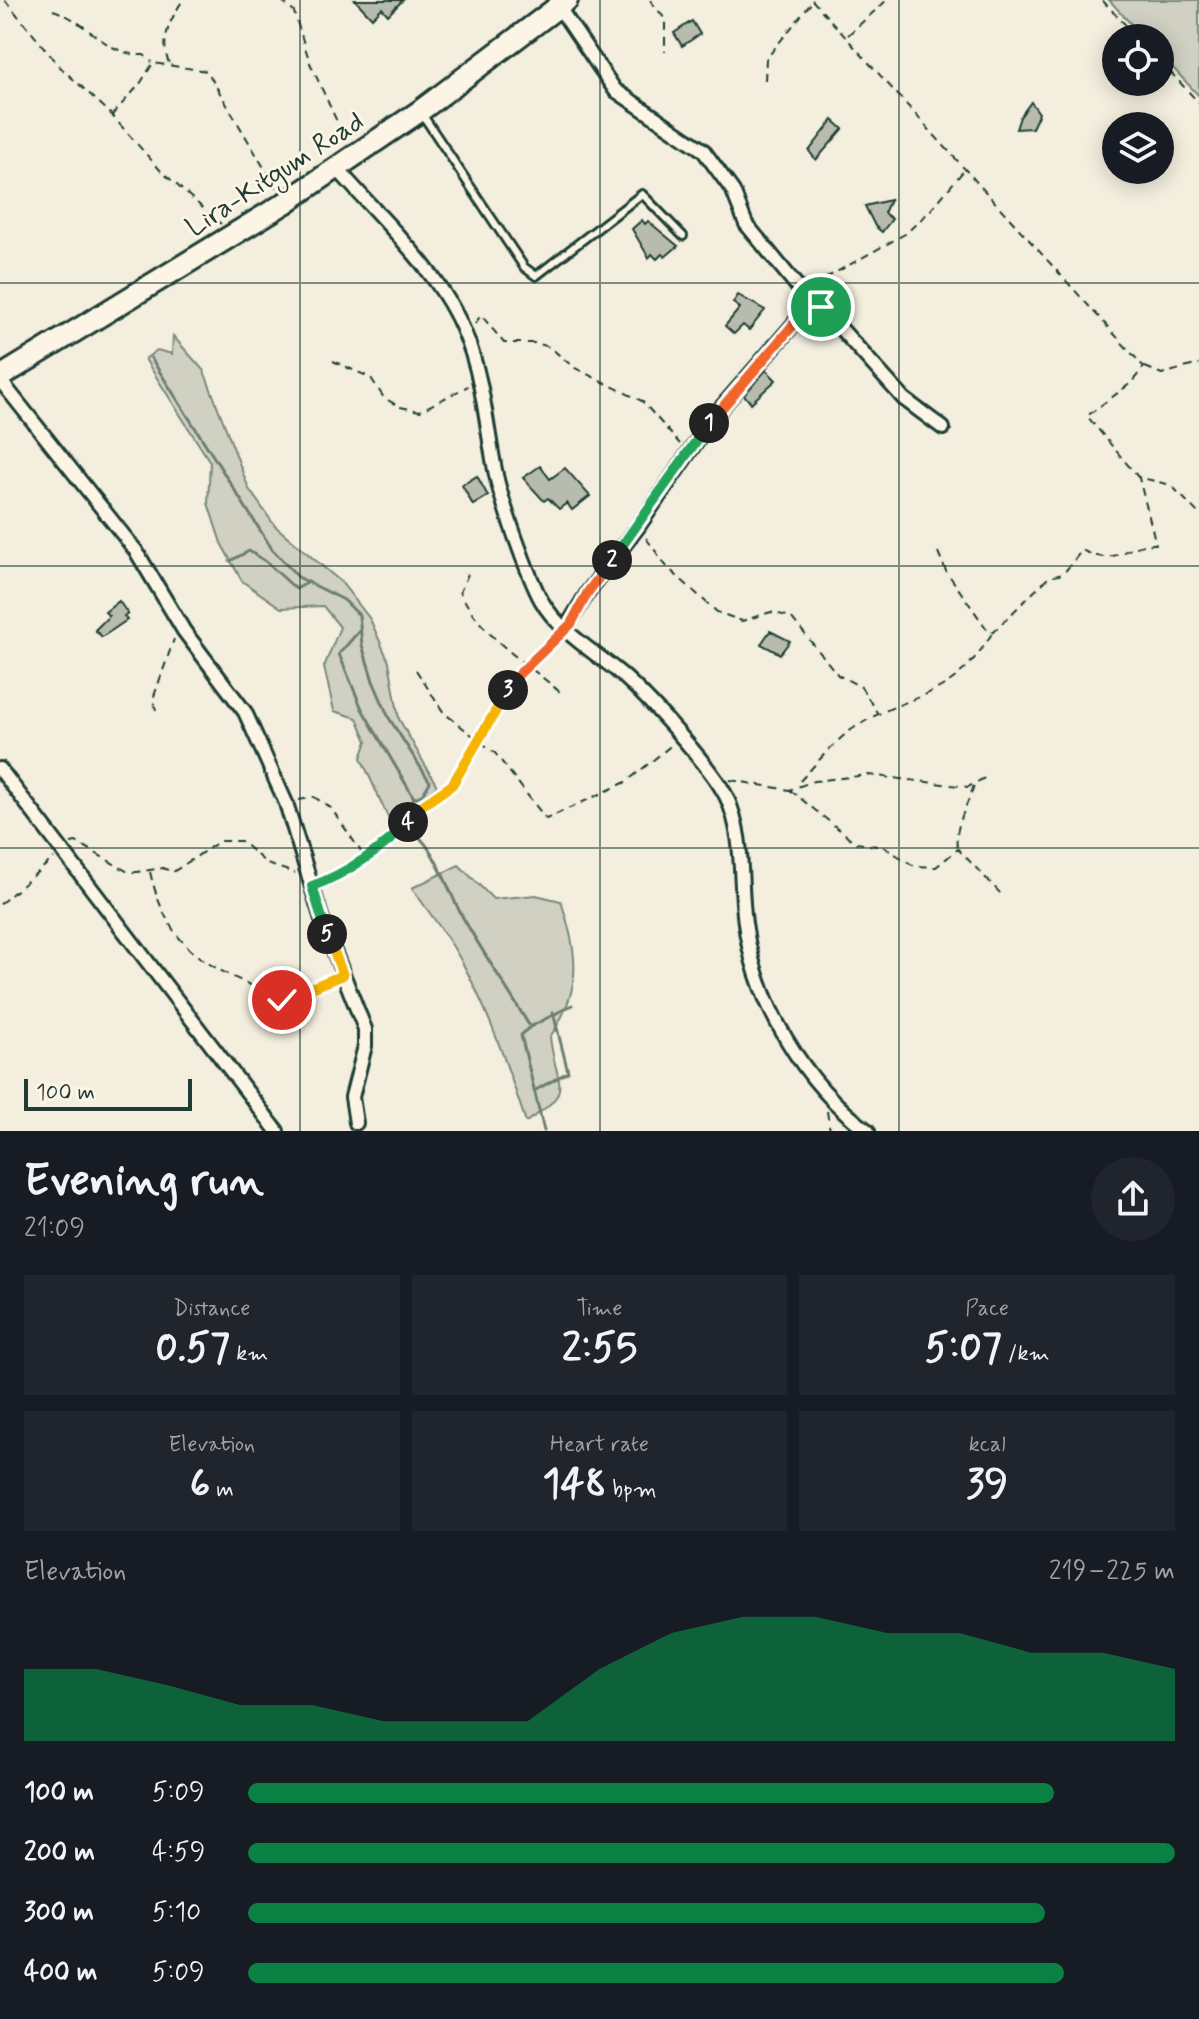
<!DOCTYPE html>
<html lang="en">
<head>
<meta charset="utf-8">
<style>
	body { margin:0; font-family:Mynerve,sans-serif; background:#20242c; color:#f1f3f6; height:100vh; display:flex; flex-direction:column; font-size:30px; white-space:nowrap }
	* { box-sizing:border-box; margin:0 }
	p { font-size:26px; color:#9ea1a6 }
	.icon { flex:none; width:44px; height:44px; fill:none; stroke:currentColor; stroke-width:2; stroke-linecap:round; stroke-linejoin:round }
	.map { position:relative; height:1131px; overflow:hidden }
	.sheet { display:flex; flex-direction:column; background:#171b24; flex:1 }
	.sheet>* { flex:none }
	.buttons { position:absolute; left:1102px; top:24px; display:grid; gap:16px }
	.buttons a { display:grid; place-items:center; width:72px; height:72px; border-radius:50%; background:#171b24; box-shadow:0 4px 20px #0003; font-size:40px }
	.scale { position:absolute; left:24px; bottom:20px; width:168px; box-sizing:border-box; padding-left:8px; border:4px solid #1f3d34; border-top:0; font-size:22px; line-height:28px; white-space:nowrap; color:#1f3d34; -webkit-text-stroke:6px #fcf5e5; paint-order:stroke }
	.pin { position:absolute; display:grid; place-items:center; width:68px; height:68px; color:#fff; margin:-34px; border:4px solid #fff; border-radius:50%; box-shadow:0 2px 8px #0007 }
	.km { position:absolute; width:40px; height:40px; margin:-20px; border-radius:50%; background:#222; color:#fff; font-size:22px; line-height:40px; text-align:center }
	.round { display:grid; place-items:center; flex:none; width:84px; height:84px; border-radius:42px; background:#20242c }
	.head { display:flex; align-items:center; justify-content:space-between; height:136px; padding:0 24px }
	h1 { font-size:44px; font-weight:800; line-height:60px }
	.stats { display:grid; grid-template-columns:repeat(3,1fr); gap:12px; height:136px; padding:8px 24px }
	.stats div { display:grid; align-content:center; border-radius:0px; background:#20242c; text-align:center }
	.stats b { font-size:40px; font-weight:800 }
	.stats small { font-size:22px; font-weight:400 }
	.stats p { font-size:22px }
	.chart { height:224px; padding:16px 24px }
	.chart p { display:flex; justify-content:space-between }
	.chart svg { width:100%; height:144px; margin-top:8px; fill:#0b8043; opacity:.7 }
	ul { padding:0 24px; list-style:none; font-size:26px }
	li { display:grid; grid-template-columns:128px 96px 1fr; align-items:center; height:60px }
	li i { height:20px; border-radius:10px; background:#0b8043 }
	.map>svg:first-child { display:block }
	.green { fill:#d0d1c2; stroke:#78877b; stroke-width:2 }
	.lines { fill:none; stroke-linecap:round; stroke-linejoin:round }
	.stream { stroke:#6c7d72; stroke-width:3 }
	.building { fill:#b8bcae; stroke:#1f3d34; stroke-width:2 }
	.service-casing { stroke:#1f3d34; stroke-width:12 }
	.minor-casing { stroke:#1f3d34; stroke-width:18 }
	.primary-casing { stroke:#1f3d34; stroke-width:26 }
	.path { stroke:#1f3d34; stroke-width:2; stroke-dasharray:8 6; stroke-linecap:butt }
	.service { stroke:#fcf5e5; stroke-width:6 }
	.minor { stroke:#fcf5e5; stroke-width:12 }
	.primary { stroke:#fcf5e5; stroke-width:20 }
	.split-1-casing { stroke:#fff; stroke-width:16 }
	.split-2-casing { stroke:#fff; stroke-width:16 }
	.split-3-casing { stroke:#fff; stroke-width:16 }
	.split-4-casing { stroke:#fff; stroke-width:16 }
	.split-5-casing { stroke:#fff; stroke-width:16 }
	.split-6-casing { stroke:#fff; stroke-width:16 }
	.split-1 { stroke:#f0652b; stroke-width:10 }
	.split-2 { stroke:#22a559; stroke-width:10 }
	.split-3 { stroke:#f0652b; stroke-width:10 }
	.split-4 { stroke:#f5b400; stroke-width:10 }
	.split-5 { stroke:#22a559; stroke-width:10 }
	.split-6 { stroke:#f5b400; stroke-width:10 }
	.grid { fill:none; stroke:#1f3d34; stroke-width:2; stroke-opacity:0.55 }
	.labels { text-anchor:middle; stroke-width:6; stroke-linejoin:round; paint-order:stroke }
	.street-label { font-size:28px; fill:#1f3d34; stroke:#fcf5e5 }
</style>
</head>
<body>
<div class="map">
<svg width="1199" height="1131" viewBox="0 0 1199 1131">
	<rect width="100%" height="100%" fill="#f3eede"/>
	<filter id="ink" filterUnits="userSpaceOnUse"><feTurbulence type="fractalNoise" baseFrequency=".0125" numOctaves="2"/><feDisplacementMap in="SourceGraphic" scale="16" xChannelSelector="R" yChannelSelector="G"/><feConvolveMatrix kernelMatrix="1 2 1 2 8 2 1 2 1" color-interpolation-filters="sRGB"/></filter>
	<g filter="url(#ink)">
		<path class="green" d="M1109,0H1199V96L1160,54V38H1144Z
			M173,336L204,371L249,489L275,526L341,582L370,619L389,662L399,719L437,786L392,826L361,758L367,741L357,718L334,711L324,667L340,627L323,606L281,608L242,581L221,543L208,503L210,462L145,359L157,350L172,354Z
			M459,865L493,899L536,895L561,901C578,955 583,988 550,1037C556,1089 577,1089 526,1122C507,1065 488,1008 458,955C445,932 427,910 412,888Z"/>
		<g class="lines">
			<path class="stream" d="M151,358L272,549L298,577L344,600L359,615L362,645L373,681L389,718L430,782L423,794L415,798
				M230,561L249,551L265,561L296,589L309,582
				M360,630L339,654L362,709L414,798L399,824C433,835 445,885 461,914C482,952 508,989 530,1027L521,1035L544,1131
				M530,1027L572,1005
				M534,1091L568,1072L553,1012"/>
		</g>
		<path class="building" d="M355,0H403L388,15L382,8L372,18Z
			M692,21L700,34L682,46L674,33Z
			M1031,102L1039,113L1032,128L1016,129L1020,117Z
			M833,120L843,129L816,160L809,151Z
			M890,200L884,213L892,219L882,232L875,226L865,206Z
			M642,220L645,224L648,221L678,246L665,257L662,254L657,259L652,254L649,258L632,229Z
			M738,295L765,310L749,330L743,325L734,334L725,326L740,308L733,303Z
			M766,370L776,380L751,403L744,395Z
			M540,466L550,479L565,468L590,496L572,510L567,503L559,509L548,498L544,501L523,478Z
			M477,476L488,496L473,505L462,485Z
			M119,601L128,614L124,616L127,620L102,637L95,630L109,616L105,612Z
			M770,631L790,641L780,654L761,644Z"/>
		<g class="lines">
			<defs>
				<path id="service" d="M422,114L524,267L536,276L642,194L683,236"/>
				<path id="minor" d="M558,6L615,90L703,150L733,191L746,224L802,292L824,310L904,399L943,428
					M336,167C380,219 440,270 465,334C484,380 486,427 496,475C502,503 528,576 541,600C558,630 590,649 616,670C642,690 714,770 727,798C745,838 739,880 745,923C755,1002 804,1084 868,1131
					M0,380L136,551L184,631L245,712L286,803L324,926L365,1029V1046L352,1097L356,1123
					M565,630L588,592L638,527L714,416L813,302
					M0,769L277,1131"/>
				<path id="primary" d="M0,377L285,203L420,111L567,0"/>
			</defs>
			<use href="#service" class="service-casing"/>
			<use href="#minor" class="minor-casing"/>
			<use href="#primary" class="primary-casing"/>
			<path class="path" d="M5,0L60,67L107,110L161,171L221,224
				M281,0L294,12L310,63L346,141
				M650,0L665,19V52
				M812,0L1144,367L1131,383L1087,416L1138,477L1171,485L1199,514
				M1102,0L1138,38
				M53,10C88,21 106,56 144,55L152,62
				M848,35L887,0
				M1160,61L1199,103
				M169,63C159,41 171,18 183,0
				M765,80L766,59L812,2
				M112,115L140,84L153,63L207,71L276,188
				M813,285L905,234L929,212L965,169
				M475,324L481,315L504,343H535L550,347L573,367L642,401L680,444
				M333,361L371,378L384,398L400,407L420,411L468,386
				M1145,367L1162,374L1199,364
				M646,538L667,567L717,612L742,621L771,612L791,617L838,675L861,687L878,714
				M468,574L460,592C484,640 524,660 562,694
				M992,633L1049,577L1063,574L1082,550C1117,569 1123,543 1156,544L1139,478
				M416,670L444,713L495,753L546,819L626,782L673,744
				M156,710L153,699L174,639
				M730,780L789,790L814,781L868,775L968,787L988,776
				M800,781C817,763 836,739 857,726C916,689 948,704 991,635L946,571L938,552
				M790,790L856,843L884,847L914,866L936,867L958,849L1001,894
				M299,800L314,797L331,808L364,856
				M71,843L76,842L130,873L163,868L173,872L220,841H241L267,864L295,873
				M957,847C954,826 968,805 974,785
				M150,872C171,958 210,965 282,1000
				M324,882L335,878L399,833L420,807L452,785L519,674L558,637
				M0,904L54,858
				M269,1011L289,996L330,979
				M827,1111L830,1131"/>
			<use href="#service" class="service"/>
			<use href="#minor" class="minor"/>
			<use href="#primary" class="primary"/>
		</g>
	</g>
	<g class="lines" filter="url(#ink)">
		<defs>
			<path id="split-1" d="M709,423L813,302L821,307"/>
			<path id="split-2" d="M612,560L709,423"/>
			<path id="split-3" d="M508,690L519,674L571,624L588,592L612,560"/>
			<path id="split-4" d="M408,822L420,807L452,785L508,690"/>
			<path id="split-5" d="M327,934L312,886C342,876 387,847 408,822"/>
			<path id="split-6" d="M282,1000L343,975L327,934"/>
		</defs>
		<use href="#split-1" class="split-1-casing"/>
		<use href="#split-2" class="split-2-casing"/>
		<use href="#split-3" class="split-3-casing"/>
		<use href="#split-4" class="split-4-casing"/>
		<use href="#split-5" class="split-5-casing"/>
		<use href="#split-6" class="split-6-casing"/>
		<use href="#split-1" class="split-1"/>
		<use href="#split-2" class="split-2"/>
		<use href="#split-3" class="split-3"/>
		<use href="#split-4" class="split-4"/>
		<use href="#split-5" class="split-5"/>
		<use href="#split-6" class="split-6"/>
	</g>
	<path class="grid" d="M300,0V1131M600,0V1131M899,0V1131M0,283H1199M0,566H1199M0,848H1199"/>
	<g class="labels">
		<g class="street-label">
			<text transform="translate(274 173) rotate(-33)" y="10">Lira-Kitgum Road</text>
		</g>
	</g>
</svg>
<div class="buttons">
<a><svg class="icon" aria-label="locate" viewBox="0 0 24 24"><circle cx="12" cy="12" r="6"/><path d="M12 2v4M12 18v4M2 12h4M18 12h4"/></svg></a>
<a><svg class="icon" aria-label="layers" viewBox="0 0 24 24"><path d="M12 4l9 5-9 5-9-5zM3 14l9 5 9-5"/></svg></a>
</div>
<div class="scale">100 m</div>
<div class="pin" style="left:821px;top:307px;background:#1e9e55"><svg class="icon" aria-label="arrive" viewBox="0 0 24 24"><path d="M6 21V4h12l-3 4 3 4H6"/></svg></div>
<div class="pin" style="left:282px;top:1000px;background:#d93025"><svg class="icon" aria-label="check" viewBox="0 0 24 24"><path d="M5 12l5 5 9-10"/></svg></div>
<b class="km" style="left:709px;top:423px">1</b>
<b class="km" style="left:612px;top:560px">2</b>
<b class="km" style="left:508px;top:690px">3</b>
<b class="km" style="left:408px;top:822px">4</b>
<b class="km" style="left:327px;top:934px">5</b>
</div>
<section class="sheet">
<div class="head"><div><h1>Evening run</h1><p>21:09</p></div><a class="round"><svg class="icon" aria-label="share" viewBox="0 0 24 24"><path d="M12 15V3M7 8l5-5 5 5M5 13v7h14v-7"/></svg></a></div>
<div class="stats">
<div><p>Distance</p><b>0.57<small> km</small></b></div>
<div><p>Time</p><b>2:55</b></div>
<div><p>Pace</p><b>5:07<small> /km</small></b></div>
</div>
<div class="stats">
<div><p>Elevation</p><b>6<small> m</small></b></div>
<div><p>Heart rate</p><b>148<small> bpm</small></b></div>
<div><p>kcal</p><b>39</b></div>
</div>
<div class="chart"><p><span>Elevation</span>219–225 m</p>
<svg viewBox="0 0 160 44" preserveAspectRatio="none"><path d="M0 44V22L10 22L20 27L30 33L40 33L50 38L60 38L70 38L80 22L90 11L100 6L110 6L120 11L130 11L140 17L150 17L160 22V44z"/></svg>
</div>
<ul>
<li><b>100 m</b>5:09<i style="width:87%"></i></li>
<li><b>200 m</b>4:59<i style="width:100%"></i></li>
<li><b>300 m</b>5:10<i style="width:86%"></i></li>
<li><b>400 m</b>5:09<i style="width:88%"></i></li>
</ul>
</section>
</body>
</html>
